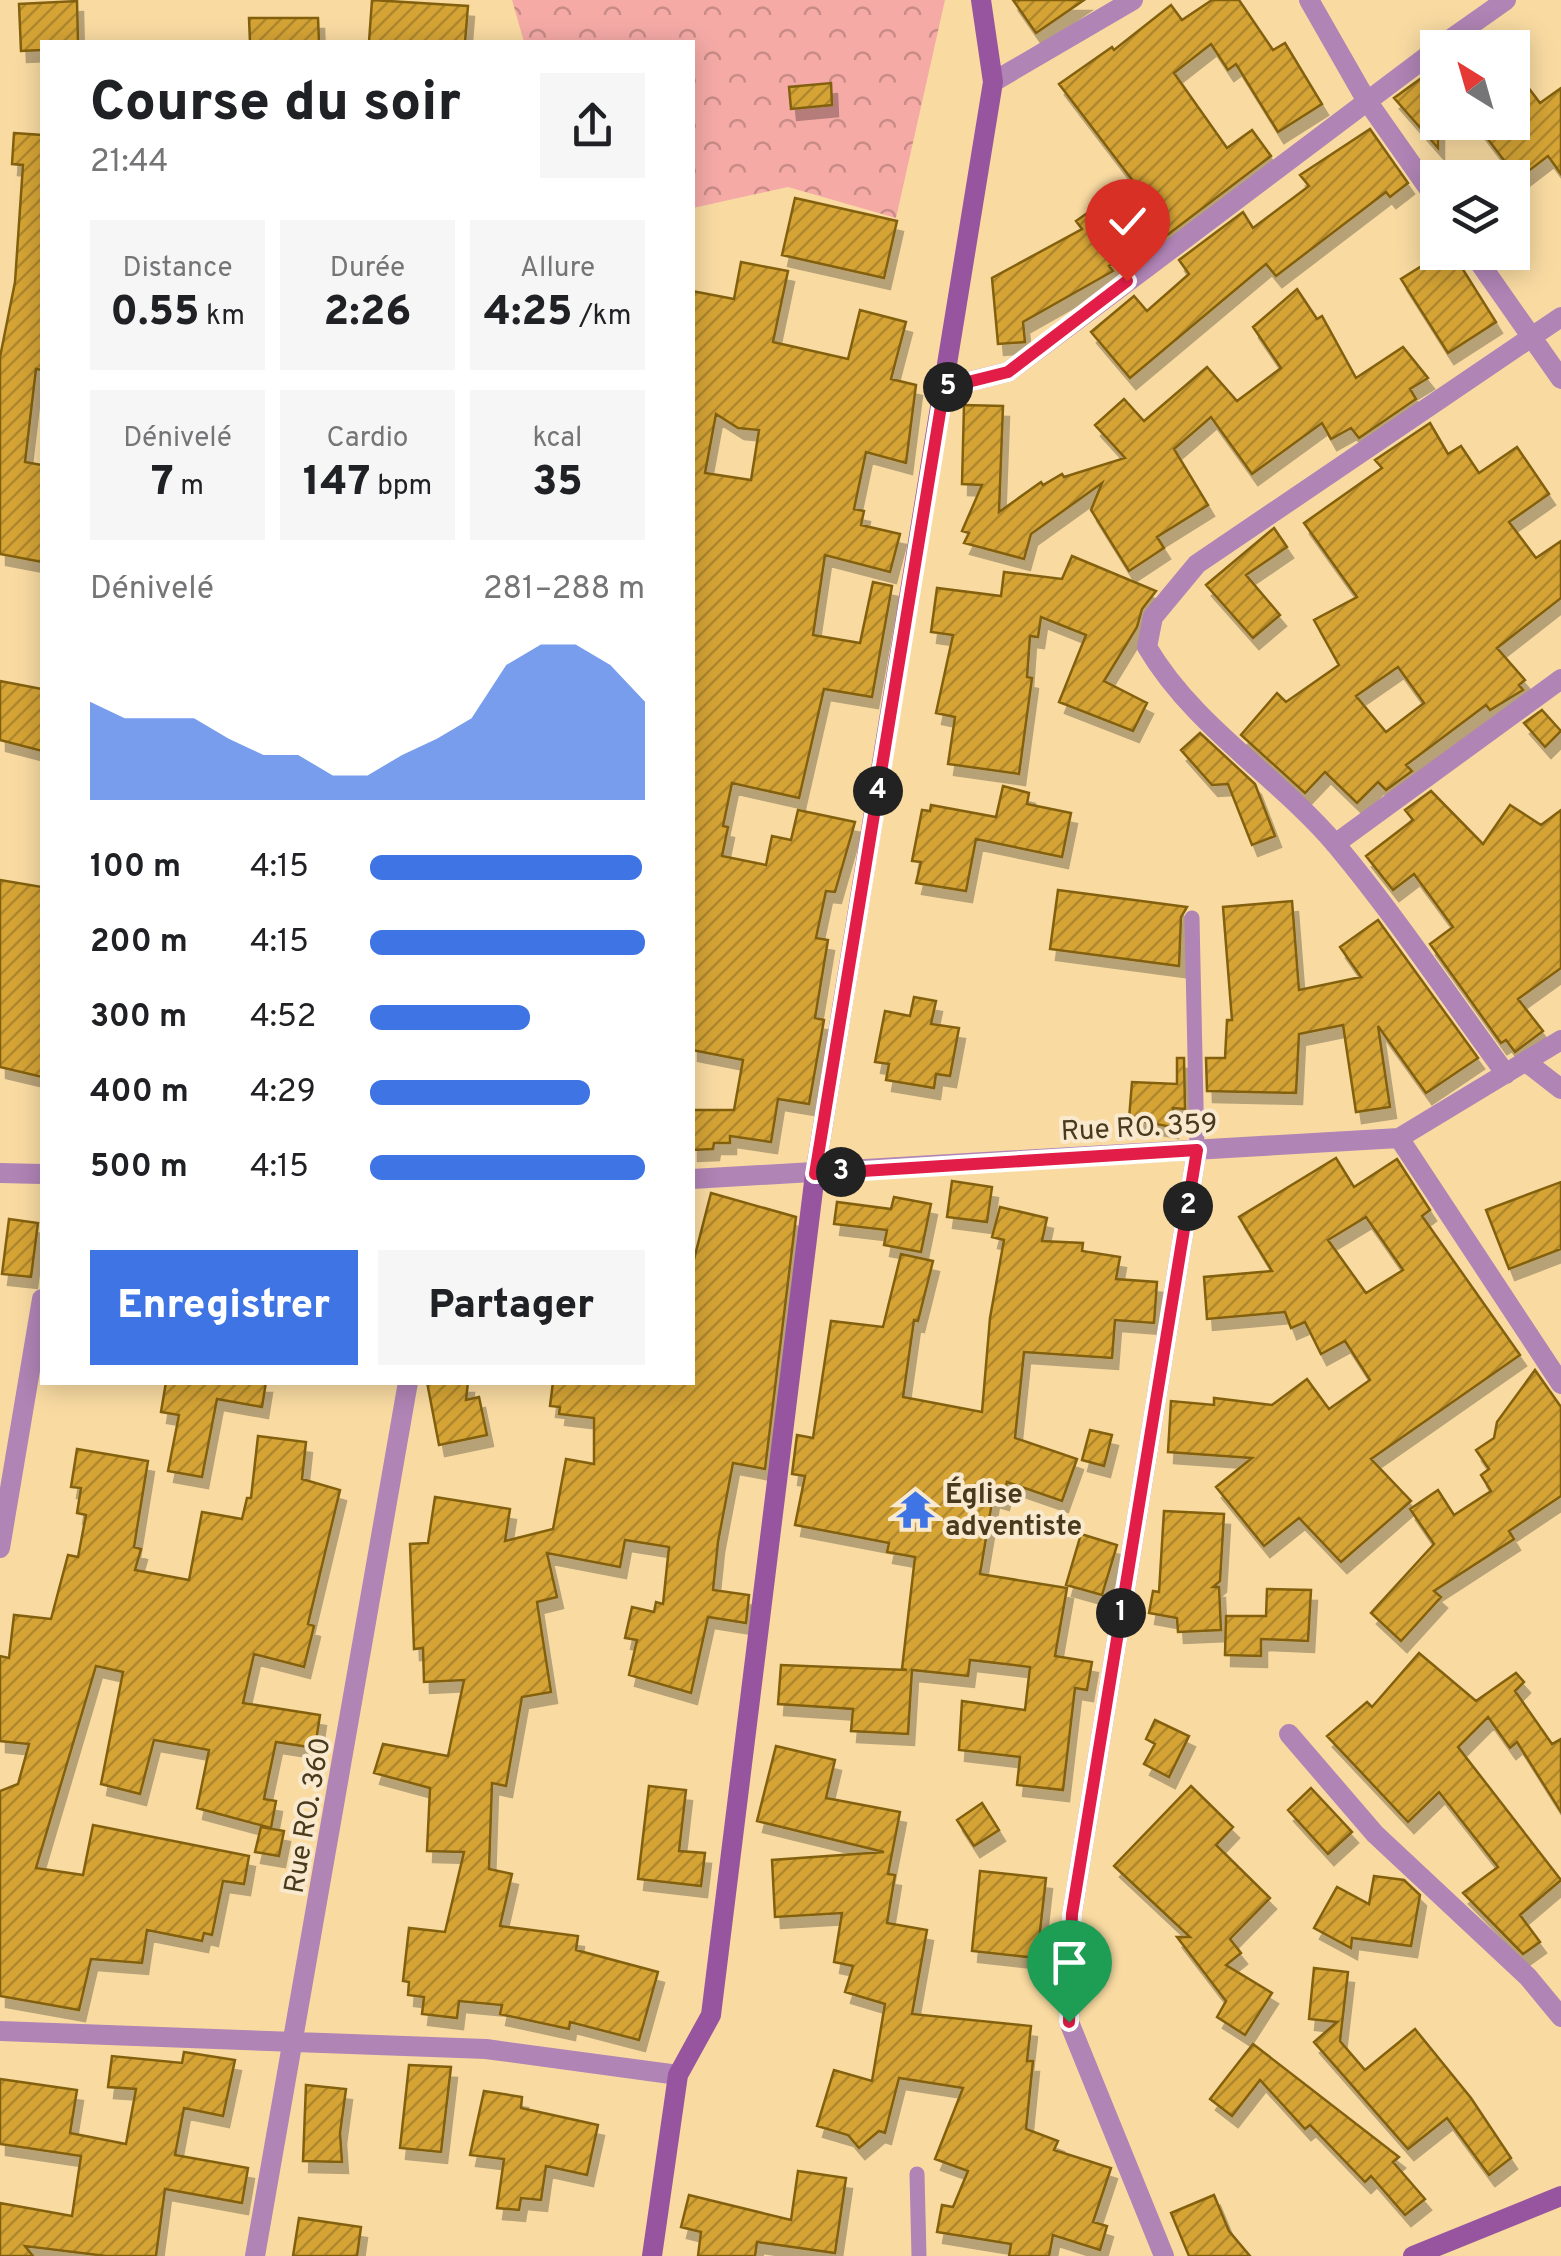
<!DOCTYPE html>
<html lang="fr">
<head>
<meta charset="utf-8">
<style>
	body { margin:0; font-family:Overpass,sans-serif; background:#f6f6f6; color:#202124; height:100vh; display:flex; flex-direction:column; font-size:38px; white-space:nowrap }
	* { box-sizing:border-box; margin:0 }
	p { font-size:32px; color:#757577 }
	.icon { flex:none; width:55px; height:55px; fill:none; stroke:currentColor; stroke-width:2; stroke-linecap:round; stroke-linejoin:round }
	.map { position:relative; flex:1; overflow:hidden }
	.drawer { position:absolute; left:40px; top:40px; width:655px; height:1345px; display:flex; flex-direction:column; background:#fff; border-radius:0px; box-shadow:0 5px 25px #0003 }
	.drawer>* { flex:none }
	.needle { width:65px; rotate:323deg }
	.fabs { position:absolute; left:1420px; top:30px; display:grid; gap:20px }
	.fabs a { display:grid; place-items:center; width:110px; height:110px; border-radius:0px; background:#fff; box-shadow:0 5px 25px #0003; font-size:50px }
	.pin { position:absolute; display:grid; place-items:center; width:85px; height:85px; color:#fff; margin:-102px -42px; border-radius:50% 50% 50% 0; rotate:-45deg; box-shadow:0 0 10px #0007 }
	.pin .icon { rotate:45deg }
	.km { position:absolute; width:50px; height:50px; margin:-25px; border-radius:50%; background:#222; color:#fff; font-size:28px; line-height:50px; text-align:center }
	.round { display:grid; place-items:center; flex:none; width:105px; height:105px; border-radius:0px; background:#f6f6f6 }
	.headline { display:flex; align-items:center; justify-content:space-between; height:170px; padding:0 50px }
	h1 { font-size:55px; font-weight:800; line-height:75px }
	.figures { display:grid; grid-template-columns:repeat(3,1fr); gap:15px; height:170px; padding:10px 50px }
	.figures div { display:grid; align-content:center; border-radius:0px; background:#f6f6f6; text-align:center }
	.figures b { font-size:42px; font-weight:800 }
	.figures small { font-size:28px; font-weight:400 }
	.figures p { font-size:28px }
	.chart { height:280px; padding:20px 50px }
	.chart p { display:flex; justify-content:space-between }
	.chart svg { width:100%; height:180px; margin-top:10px; fill:#3f74e5; opacity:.7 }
	.primary-button { display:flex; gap:20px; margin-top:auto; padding:20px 50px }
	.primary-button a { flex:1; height:115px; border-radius:0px; background:#3f74e5; color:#fff; font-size:40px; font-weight:800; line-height:115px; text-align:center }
	.primary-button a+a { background:#f6f6f6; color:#202124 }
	ul { padding:0 50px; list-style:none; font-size:32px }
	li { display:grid; grid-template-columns:160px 120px 1fr; align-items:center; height:75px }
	li i { height:25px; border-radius:12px; background:#3f74e5 }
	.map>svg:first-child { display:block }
	.forest { fill:url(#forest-crowns) }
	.building { fill:url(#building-hatch); stroke:#82600f; stroke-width:2.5; fill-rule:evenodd; filter:url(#shadow) }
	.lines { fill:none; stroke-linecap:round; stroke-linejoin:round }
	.lane { stroke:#b084b5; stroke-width:15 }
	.street { stroke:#b084b5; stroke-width:20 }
	.secondary { stroke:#97559f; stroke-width:20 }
	.route-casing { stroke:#fff; stroke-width:20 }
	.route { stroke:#e11d48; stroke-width:12 }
	.labels { text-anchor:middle; stroke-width:8; stroke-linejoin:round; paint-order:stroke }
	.street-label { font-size:28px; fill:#493a1c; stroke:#f9eacf }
	.poi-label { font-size:28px; font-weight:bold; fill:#493a1c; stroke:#f9eacf; text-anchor:start }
</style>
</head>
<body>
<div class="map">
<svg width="1561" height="2256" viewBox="0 0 1561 2256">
	<defs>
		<pattern id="forest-crowns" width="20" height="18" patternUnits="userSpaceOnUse" patternTransform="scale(2.5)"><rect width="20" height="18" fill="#f5aaa6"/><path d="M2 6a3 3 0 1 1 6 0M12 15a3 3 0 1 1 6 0" fill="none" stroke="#c88b86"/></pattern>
		<pattern id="building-hatch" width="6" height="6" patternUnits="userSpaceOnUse" patternTransform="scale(2.5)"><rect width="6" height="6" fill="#d5a436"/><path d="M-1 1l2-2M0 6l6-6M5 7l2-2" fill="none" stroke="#af872d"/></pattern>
		<filter id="shadow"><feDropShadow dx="6" dy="11" stdDeviation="0" flood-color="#0004"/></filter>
	</defs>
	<rect width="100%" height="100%" fill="#f9dba2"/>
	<path class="forest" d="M512,0H945L896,218L788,187L693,208L692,42H524Z"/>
	<path class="building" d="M372,0L468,6L465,42H369Z
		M1013,0H1084L1036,33Z
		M1212,0H1239L1273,50L1285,43L1322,104L1278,132L1236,64L1228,70L1211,44L1174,73L1227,148L1252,130L1271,156L1162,239L1157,233L1109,266L1113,271L1023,322L1025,342L998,344L992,278L1082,229L1076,221L1133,181L1059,84L1112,47L1114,50L1171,5L1182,20Z
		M77,1L78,42H42V50L21,51L19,4Z
		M249,18H318L319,42H250Z
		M1438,66V148L1394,98Z
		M1512,66L1540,103L1561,88V174L1548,156L1518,179L1475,122H1512Z
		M831,83L832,105L791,109L789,87Z
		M1370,129L1408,183L1390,197L1386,192L1276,276L1266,264L1130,378L1091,332L1134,296L1147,311L1189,274L1179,260L1243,212L1253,228L1309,186L1300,175Z
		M14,133L42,135V370L36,369L25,462L42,465V562L0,554V357L15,282L23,165L12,164Z
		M795,198L897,221L884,278L782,255Z
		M1444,252H1452L1496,322L1448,353L1401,279Z
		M741,262L788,271L773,342L848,359L860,310L906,322L891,379L916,385L906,463L866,452L854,509L864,511L861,525L900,534L890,572L825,555L813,635L860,643L873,582L892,586L872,697L824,689L799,798L732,783L723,826L728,827L722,856L766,865L772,836L791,840L798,810L855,822L835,892L826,891L816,938L828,940L815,1018L824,1020L809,1104L778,1099L771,1142L730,1136V1143H714L713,1149L692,1150V1110H734L743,1060L692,1050V291L734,299ZM716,414L738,428L759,430L751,480L705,473Z
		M1297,289L1317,319L1322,316L1356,378L1403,347L1428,378L1410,389L1416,399L1359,438L1351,428L1331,439L1322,423L1252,474L1211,417L1174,449L1208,505L1157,537L1164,548L1129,571L1091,510L1102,483L1031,534L1024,559L964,543L969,533L962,531L982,485L962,484L964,405L1003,406L999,512L1041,482L1043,485L1062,474L1064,477L1125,458L1095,425L1124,399L1144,421L1207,367L1237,401L1281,368L1253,327Z
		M1430,423L1448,454L1461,446L1479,473L1517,447L1549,494L1509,522L1536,558L1561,541V598L1497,648L1525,680L1519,685L1523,690L1490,710L1486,705L1406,765L1412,771L1386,790L1378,782L1357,803L1325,772L1305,793L1241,735L1277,693L1286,702L1339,665L1314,620L1357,597L1304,523L1382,468L1375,460ZM1398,667L1424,703L1386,732L1356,696Z
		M1274,528L1287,547L1246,575L1280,615L1253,638L1206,585Z
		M1072,556L1156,591L1142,609L1137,627L1104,681L1147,703L1133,731L1059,702L1086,635L1041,617L1038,637L1030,636L1027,677L1032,678L1019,774L948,764L955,717L936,713L953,635L931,632L937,588L1001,596L1004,572L1062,579Z
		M0,681L42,689V751L0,740Z
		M1542,710L1561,731L1545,747L1524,723Z
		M1200,733L1255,784L1275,836L1252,845L1228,784L1212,785L1181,750Z
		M1003,786L1029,793L1027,804L1071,813L1062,857L976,839L966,891L916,883L921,862L912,861L922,810L930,811L931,805L996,817Z
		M1431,791L1483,844L1510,805L1541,825L1561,810V968L1518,999L1543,1031L1515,1052L1506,1040L1501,1043L1430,944L1453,927L1414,874L1393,890L1366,856L1413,820L1405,810Z
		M0,880L42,887V1077L0,1067Z
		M1058,890L1187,907L1181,917L1179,966L1050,949Z
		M1292,901L1299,990L1361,977L1340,947L1378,920L1478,1058L1426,1093L1378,1026L1390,1107L1356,1112L1343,1025L1299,1034L1296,1093L1207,1091L1206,1058H1225L1227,1020H1232L1223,907Z
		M914,997L936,1001L931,1024L959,1028L950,1076L936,1074L934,1088L886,1080L889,1064L875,1062L885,1011L910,1016Z
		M1177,1058H1184L1185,1109L1173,1108L1172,1127L1129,1119L1132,1082L1177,1084Z
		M1336,1158L1354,1187L1397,1159L1430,1210L1422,1216L1520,1355L1371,1459L1411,1501L1341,1562L1299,1518L1264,1546L1216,1487L1252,1458L1168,1452L1171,1401L1214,1405V1398L1272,1405L1307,1379L1329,1409L1370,1380L1345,1341L1321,1354L1305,1322L1291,1328L1285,1312L1207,1319L1204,1277L1272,1271L1239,1217ZM1366,1217L1403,1270L1366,1293L1328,1240Z
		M952,1181L992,1187L987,1222L947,1217Z
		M1561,1182V1249L1509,1269L1486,1210Z
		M711,1193L796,1217L765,1469L733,1463L718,1542L713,1590L749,1595L746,1623L708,1617L691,1693L629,1675L637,1640L625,1638L632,1607L654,1612L656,1602L663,1604L669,1547L625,1540L620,1567L547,1553L557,1597L537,1602L551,1692L522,1697L506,1786L492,1783L489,1869L512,1874L500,1926L578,1936L576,1950L658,1972L639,2040L570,2022L569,2029L500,2014L502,2005L459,2001L457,2018L422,2014L424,1997L408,1995L409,1982L403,1981L409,1928L445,1932L464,1852L427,1851L430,1788L374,1773L383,1744L448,1756L464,1680L424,1682L423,1648L414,1649L410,1544L428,1543L435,1497L510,1509L505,1541L553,1529L566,1459L594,1464V1418L559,1414L560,1407L550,1406L553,1382H692V1267Z
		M894,1197L931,1204L921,1252L884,1245L887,1230L834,1224L837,1202L891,1209Z
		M1000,1207L1047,1218L1042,1241L1083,1243L1082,1251L1120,1257L1116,1279L1157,1282L1154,1323L1115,1320L1112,1358L1024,1352L1015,1438L1077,1459L1062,1501L1007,1482L1003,1499L993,1496L980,1574L1067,1588L1055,1656L1092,1662L1087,1690L1075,1688L1063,1790L1017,1785L1020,1757L959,1750L962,1701L1025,1710L1030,1667L970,1660L968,1676L912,1670L908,1734L851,1731L853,1709L778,1704L781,1665L907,1670L902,1669L915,1557L887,1552L889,1543L795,1525L805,1476L792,1474L797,1435L813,1438L831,1321L883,1327L901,1254L933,1261L918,1321L914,1320L903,1397L982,1412L990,1318L1004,1240L992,1237Z
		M9,1219L38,1223L31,1277L2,1274Z
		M1535,1370L1561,1407V1496L1509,1531L1514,1539L1434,1591L1441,1597L1401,1641L1371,1613L1434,1544L1410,1509L1438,1490L1454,1515L1491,1491L1481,1475L1489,1469L1476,1450L1494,1438L1497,1422Z
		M166,1382H266L262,1407L217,1399L202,1477L168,1471L179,1415L161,1412Z
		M427,1382H468L466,1400L479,1397L487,1435L439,1445Z
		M1090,1430L1112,1435L1104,1466L1082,1460Z
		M258,1436L306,1442L302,1479L340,1490L308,1624L314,1626L304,1667L254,1654L243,1703L320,1715L315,1748L276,1742L264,1799L276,1801L271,1828L197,1808L209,1750L154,1740L140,1794L101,1784L123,1672L96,1666L36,1868L83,1875L93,1825L249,1856L244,1884L223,1881L212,1935L204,1933L202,1941L147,1930L142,1963L91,1959L79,2010L0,1996V1791L18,1784L29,1744L0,1741V1656L9,1658L14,1615L51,1619L68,1555L78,1557L86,1515L77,1513L81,1488L71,1487L77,1449L148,1461L134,1547L141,1549L135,1570L189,1580L202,1512L242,1519L247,1498H251Z
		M1164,1511L1224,1514L1220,1581L1213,1587H1219L1221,1630L1178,1632L1177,1618L1149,1613L1153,1591L1159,1592Z
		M1081,1534L1117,1545L1102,1595L1066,1585Z
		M1267,1589L1311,1590L1308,1641L1261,1639V1656L1225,1655L1226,1616H1266Z
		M1419,1653L1476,1701L1516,1673L1524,1682L1515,1691L1552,1744L1561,1739V1812L1517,1742L1510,1748L1488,1717L1458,1747L1561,1880L1520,1915L1540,1942L1523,1954L1463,1893L1498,1867L1439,1792L1408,1822L1327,1736L1367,1702L1372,1707Z
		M1155,1720L1189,1736L1169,1777L1144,1764L1155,1744L1146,1739Z
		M776,1746L835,1760L826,1798L900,1812L888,1874L895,1875L887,1923L927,1930L912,2014L1031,2026L1027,2061H1033L1026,2129L1058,2141L1054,2150L1111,2168L1093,2222L1107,2226L1100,2250L1053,2235L1049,2256H1009L1011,2244L937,2232L942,2205L953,2207L968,2171L935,2159L963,2088L899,2078L885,2133L879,2131L859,2148L848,2135L817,2126L834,2070L872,2081L885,2004L845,1992L853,1966L834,1962L842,1913L775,1917L772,1860L884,1852L757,1821Z
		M649,1786L686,1790L679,1851L705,1853L701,1886L638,1879Z
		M1191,1786L1233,1827L1216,1845L1270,1898L1230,1939L1241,1953L1226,1965L1272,1993L1245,2035L1217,2017L1226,2001L1177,1937H1190L1114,1866Z
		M1311,1788L1352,1832L1328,1854L1288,1810Z
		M982,1803L999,1830L974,1846L957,1820Z
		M261,1827L284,1831L279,1856L255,1852Z
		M980,1871L1046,1878L1037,1958L972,1951Z
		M1374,1876L1404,1880L1420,1895L1411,1946L1352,1938L1351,1948L1314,1928L1337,1887L1369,1904Z
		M1314,1968L1348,1972L1340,2041L1365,2070L1415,2029L1471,2098L1511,2158L1489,2175L1447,2118L1408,2149L1314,2042L1337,2022L1309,2019Z
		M1253,2044L1399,2157L1393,2162L1425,2199L1405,2215L1371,2176L1365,2182L1310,2125L1305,2129L1260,2080L1232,2116L1210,2099Z
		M184,2052L235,2060L223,2116L184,2108L175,2155L248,2168L242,2203L165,2189L156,2256H106L25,2246L33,2256H0V2203L72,2216L81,2156L0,2144V2079L77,2090L70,2133L126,2144L136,2089L108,2087L112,2056L182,2063Z
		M409,2065L451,2067L441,2152L400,2148Z
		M306,2085L346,2089L340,2133L342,2162L303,2161Z
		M484,2091L522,2097L521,2108L598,2125L587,2175L546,2166L541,2200L521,2198L519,2210L497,2208L504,2159L470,2155Z
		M798,2171L846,2178L835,2253L757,2242L755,2256H698L701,2232L681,2227L689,2195L791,2220Z
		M1214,2195L1229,2231L1250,2256H1189L1171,2213Z
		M299,2218L361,2227L357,2256H293Z"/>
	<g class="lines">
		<path class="lane" d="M1192,918L1197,1150
			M917,2174L919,2256"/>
		<path class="street" d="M1309,0L1365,98L1438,202
			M1438,48L1506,0
			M993,82L1133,0
			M1472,252L1561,379
			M943,388L1008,372L1438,48
			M1335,844L1561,679
			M1526,1062L1561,1089
			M1506,1074C1450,998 1397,918 1337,846C1278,776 1194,727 1147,647L1153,617L1197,564L1561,317
			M1399,1138L1561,1384
			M0,1173L42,1174
			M692,1179L1399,1138L1561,1040
			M0,1548L42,1299
			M1289,1734L1375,1834L1528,1977L1561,2017
			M0,2031L486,2049L678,2075
			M255,2256L408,1382
			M1164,2256L1069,2022L1072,1914L1197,1150"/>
		<path class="secondary" d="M652,2256L678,2075L711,2015L815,1174L993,82L981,0
			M1413,2256L1561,2196"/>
	</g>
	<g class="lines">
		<defs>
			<path id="route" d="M1069,2022L1072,1914L1197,1150L815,1174L944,388L1008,372L1127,281"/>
		</defs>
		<use href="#route" class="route-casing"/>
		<use href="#route" class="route"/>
	</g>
	<defs>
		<symbol id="temple-bare" viewBox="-9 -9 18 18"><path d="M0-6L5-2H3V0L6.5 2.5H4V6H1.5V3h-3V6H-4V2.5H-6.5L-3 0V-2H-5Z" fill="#3f74e5" stroke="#f9eacf" stroke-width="2.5" paint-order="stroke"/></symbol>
	</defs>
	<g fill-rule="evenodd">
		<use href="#temple-bare" x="888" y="1482" width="55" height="55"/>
	</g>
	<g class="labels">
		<g class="street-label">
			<text transform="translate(1139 1126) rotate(-3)" y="10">Rue RO. 359</text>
			<text transform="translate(306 1815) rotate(-80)" y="10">Rue RO. 360</text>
		</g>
		<g class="poi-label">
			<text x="945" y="1503">Église<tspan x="945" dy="32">adventiste</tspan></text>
		</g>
	</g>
</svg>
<div class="fabs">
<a><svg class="needle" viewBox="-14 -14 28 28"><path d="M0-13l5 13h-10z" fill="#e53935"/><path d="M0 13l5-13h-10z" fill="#757577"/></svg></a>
<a><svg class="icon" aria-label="layers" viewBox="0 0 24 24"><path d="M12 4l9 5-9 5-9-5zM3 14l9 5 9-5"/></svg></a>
</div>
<div class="pin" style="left:1069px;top:2022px;background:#1e9e55"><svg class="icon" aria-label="arrive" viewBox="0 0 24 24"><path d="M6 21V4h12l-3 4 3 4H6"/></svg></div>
<div class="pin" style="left:1127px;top:281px;background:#d93025"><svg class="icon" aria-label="check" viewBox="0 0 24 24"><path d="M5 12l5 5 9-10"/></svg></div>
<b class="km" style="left:1121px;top:1613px">1</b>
<b class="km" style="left:1188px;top:1206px">2</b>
<b class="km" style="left:841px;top:1172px">3</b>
<b class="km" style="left:878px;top:791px">4</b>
<b class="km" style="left:948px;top:387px">5</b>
<section class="drawer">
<div class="headline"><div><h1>Course du soir</h1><p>21:44</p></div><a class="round"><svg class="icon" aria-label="share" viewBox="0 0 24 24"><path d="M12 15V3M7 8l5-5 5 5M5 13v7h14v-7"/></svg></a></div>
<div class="figures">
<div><p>Distance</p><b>0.55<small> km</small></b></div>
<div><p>Durée</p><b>2:26</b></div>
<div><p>Allure</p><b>4:25<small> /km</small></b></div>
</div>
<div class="figures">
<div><p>Dénivelé</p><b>7<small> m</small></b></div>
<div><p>Cardio</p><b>147<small> bpm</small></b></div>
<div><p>kcal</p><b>35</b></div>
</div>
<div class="chart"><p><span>Dénivelé</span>281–288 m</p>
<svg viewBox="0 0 160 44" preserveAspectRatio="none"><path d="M0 44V20L10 24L20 24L30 24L40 29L50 33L60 33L70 38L80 38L90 33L100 29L110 24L120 11L130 6L140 6L150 11L160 20V44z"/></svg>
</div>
<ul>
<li><b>100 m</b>4:15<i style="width:99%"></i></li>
<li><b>200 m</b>4:15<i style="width:100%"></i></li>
<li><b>300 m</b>4:52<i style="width:58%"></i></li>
<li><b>400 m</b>4:29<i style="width:80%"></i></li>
<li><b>500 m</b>4:15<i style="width:100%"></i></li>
</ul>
<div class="primary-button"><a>Enregistrer</a><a>Partager</a></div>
</section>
</div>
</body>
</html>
